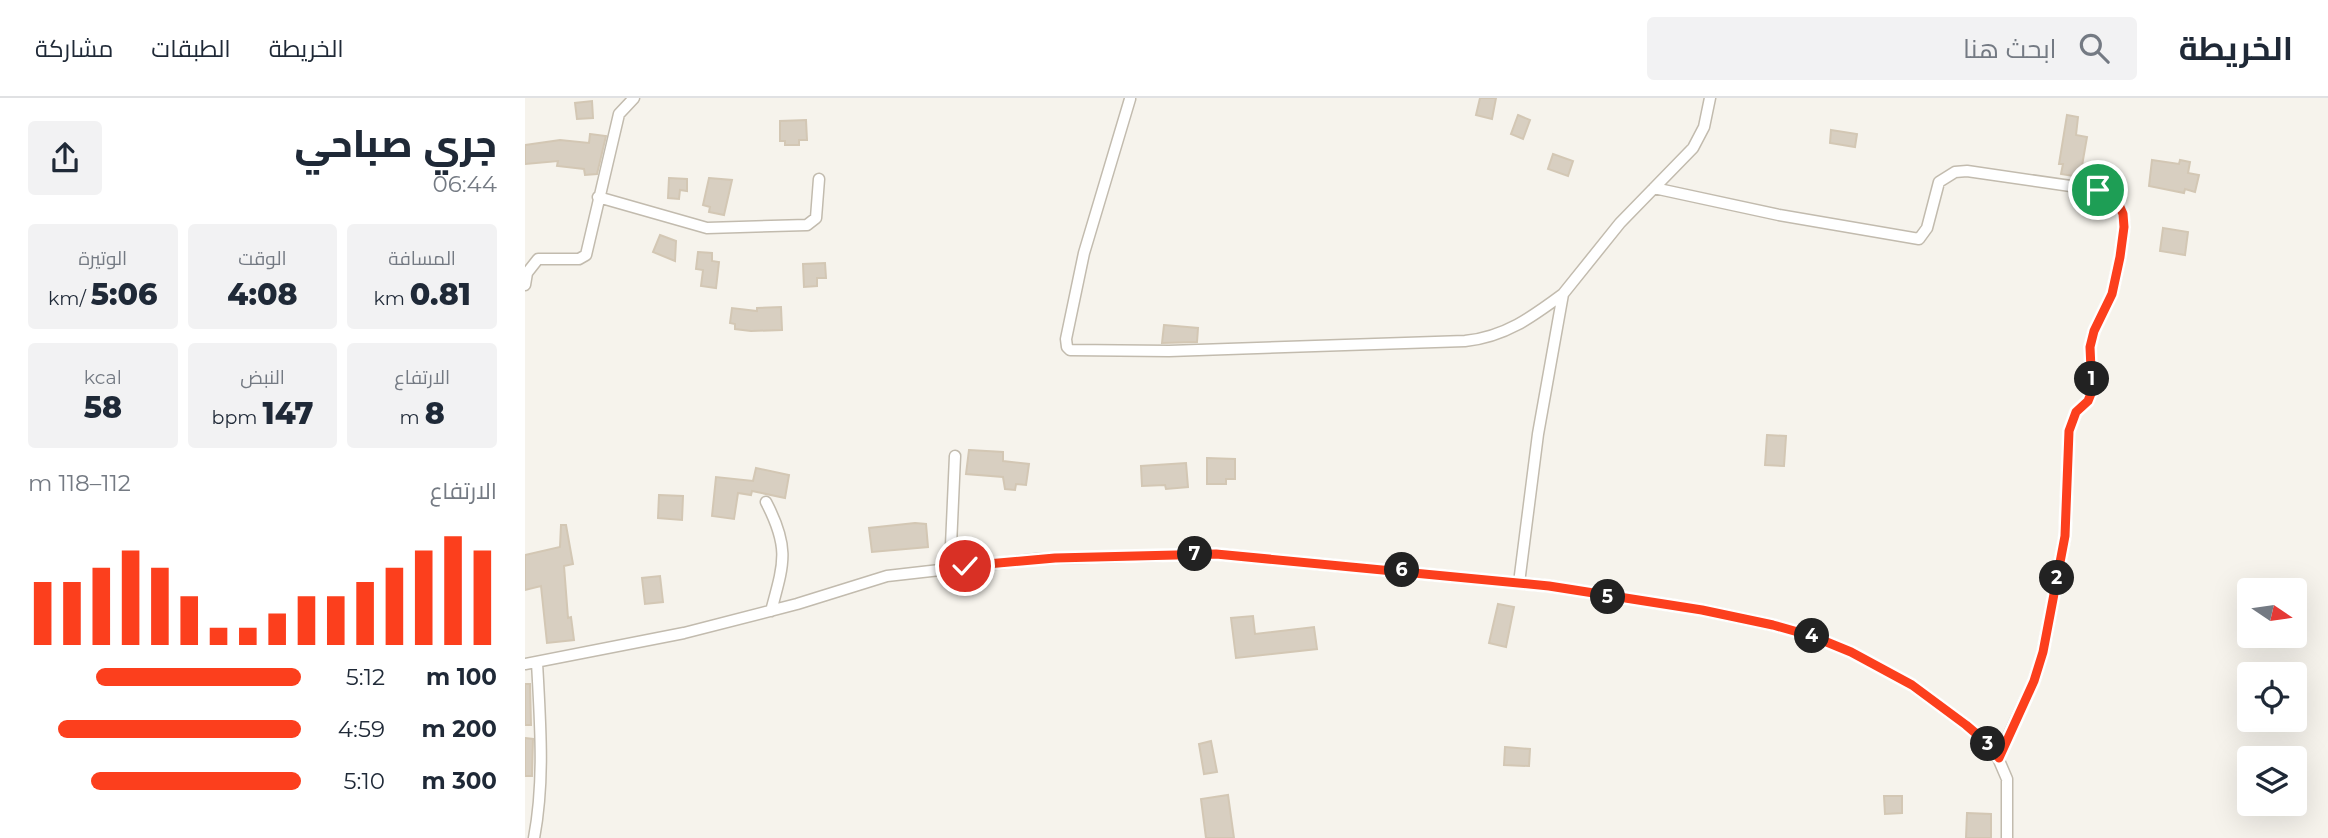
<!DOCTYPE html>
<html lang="ar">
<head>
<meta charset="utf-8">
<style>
	body { margin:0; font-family:Montserrat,Cairo,sans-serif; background:#f2f2f3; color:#1f2937; direction:rtl; height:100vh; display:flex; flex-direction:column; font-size:26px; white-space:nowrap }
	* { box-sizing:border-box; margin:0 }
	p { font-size:23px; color:#747a83 }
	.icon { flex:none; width:38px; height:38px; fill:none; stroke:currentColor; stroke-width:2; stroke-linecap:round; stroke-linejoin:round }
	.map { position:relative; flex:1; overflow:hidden; direction:ltr }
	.sheet { display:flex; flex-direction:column; background:#fff; width:525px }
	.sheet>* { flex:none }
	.needle { width:46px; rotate:103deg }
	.controls { position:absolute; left:1712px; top:480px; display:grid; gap:14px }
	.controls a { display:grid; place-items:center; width:70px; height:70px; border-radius:7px; background:#fff; box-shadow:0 7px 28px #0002; font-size:35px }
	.pin { position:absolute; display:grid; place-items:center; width:60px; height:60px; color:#fff; margin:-30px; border:4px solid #fff; border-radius:50%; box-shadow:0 2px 7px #0007 }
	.km { position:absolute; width:35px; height:35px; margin:-18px; border-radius:50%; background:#222; color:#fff; font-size:19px; line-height:35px; text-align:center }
	.round { display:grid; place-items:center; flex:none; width:74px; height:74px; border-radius:7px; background:#f2f2f3 }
	.summary { display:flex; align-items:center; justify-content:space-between; height:119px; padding:0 28px }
	h1 { font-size:38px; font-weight:800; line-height:52px }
	.metrics { display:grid; grid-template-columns:repeat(3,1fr); gap:10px; height:119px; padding:7px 28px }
	.metrics div { display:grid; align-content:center; border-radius:7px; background:#f2f2f3; text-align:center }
	.metrics b { font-size:30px; font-weight:800 }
	.metrics small { font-size:19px; font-weight:400 }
	.metrics p { font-size:19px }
	.chart { height:196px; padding:14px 28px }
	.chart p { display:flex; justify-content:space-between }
	.chart svg { width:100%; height:126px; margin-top:7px; stroke:#fc3f1d; stroke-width:6 }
	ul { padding:0 28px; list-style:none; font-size:23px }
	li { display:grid; grid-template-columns:112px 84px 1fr; align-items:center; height:52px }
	li i { height:18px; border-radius:9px; background:#fc3f1d }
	header { display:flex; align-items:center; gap:42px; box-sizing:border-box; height:98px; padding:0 35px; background:#fff; border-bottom:2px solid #e0e1e3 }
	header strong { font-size:33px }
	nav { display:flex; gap:38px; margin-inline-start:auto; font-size:24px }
	.search { width:490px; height:63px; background:#f2f2f3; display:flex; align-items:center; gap:18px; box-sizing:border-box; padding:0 24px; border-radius:7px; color:#747a83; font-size:26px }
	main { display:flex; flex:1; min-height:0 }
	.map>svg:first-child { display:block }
	.building { fill:#d8cfc1; stroke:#d3c7b4; stroke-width:2 }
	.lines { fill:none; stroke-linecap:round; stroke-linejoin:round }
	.minor-casing { stroke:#c2bbae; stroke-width:13 }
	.minor { stroke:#fff; stroke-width:10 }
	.route-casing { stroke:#fff; stroke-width:14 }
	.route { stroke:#fc3f1d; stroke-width:9 }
</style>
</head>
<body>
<header>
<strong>الخريطة</strong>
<div class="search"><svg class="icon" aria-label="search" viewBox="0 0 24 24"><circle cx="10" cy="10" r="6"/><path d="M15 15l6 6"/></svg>ابحث هنا</div>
<nav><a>الخريطة</a><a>الطبقات</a><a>مشاركة</a></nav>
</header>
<main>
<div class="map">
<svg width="1803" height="740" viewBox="0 0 1803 740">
	<rect width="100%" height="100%" fill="#f6f3ec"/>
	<path class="building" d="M955,0H971L967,21L951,17Z
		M67,3L68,20L52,21L50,5Z
		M993,17L1005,22L998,41L986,36Z
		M1542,17L1553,19L1551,37L1562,39L1555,79L1536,76L1538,66H1534Z
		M281,22L282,42H274V47H260V43H255V23Z
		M1306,32L1332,36L1330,49L1305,45Z
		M65,36L81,38L72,76L60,77L59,71L32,68L33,63L0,66V47L35,42L64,45Z
		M1028,56L1048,63L1043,78L1023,71Z
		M1627,62L1654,66L1655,62L1665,64L1663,75L1674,77L1670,94L1660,91L1659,95L1624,88Z
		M144,80L162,81V93L155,92L154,101L143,100Z
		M184,80L207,82L199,117L184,114L185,109L178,107Z
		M1638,130L1663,134L1660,157L1635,153Z
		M135,137L151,143L150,163L128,154Z
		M173,154L187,155V163L194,164L191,190L176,188L178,172L171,171Z
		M300,165L301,180H292V188L279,189L278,166Z
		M256,209L257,232L226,233L210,231V226L205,225L207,210L232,213V210Z
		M639,227L673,230L672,244L637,245Z
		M1242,337L1261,338L1259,368L1240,367Z
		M444,352L478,354V363L504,366L501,387L491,386L490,392L480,391L478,379L441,376Z
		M682,360L710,361V381H701V386H682Z
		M661,365L663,389L641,391L640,387L617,388L616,368Z
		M231,370L264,377L260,400L227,393L226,397L213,395L209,421L187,418L191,379L228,383Z
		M134,397L158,398L157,422L133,420Z
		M390,425L401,426L403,449L347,454L344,430Z
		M36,427H41L48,466L39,468L43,520L46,519L49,542L22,545L16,488L0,492V457L35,449Z
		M135,478L138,504L120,506L117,480Z
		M973,506L989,509L981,549L964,545Z
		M728,518L730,536L789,529L792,551L711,560L706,520Z
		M0,586H5L6,627H0Z
		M0,640L8,641L7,678H0Z
		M686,643L692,674L679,676L674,646Z
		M980,649L1005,651L1004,668L979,667Z
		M703,697L709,740H681L676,701Z
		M1359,698H1377V715L1360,716Z
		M1442,715L1466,716V740H1441Z"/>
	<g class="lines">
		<defs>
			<path id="minor" d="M605,1L559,155L541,241L542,249L545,252L644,253L940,243C980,239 1007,219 1038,196
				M1129,90L1254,117L1394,141L1402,130L1414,84L1430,74L1442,73L1573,92L1592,102L1598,116L1599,129L1595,159L1587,196L1569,233L1565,249L1567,293L1563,303L1551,314L1544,333L1540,438L1518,554L1509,583L1473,660
				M73,99L182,130L282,127L291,120L294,81
				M0,187L2,175L13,161H54L61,157L94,16L109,0
				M241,404C265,450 259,465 246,513
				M425,470L430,358
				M994,485L1013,336L1038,196L1095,125L1168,50L1179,29L1185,0
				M0,566L159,535L272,506L362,478L512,461L691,456L1024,488L1177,512L1248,527L1287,538L1326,554L1387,587L1441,627L1461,644L1473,660L1482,681V740
				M9,740C20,682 15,623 12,564"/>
		</defs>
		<use href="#minor" class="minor-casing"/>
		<use href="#minor" class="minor"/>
	</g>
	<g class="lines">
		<defs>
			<path id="route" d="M440,468L530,460L691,456L1024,488L1177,512L1248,527L1287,538L1326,554L1387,587L1441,627L1461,644L1474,660L1509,583L1518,554L1540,438L1544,333L1551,314L1563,303L1567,293L1565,249L1569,233L1587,196L1595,159L1599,129L1598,116L1592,102L1573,92"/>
		</defs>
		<use href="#route" class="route-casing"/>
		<use href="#route" class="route"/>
	</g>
</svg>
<div class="controls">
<a><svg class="needle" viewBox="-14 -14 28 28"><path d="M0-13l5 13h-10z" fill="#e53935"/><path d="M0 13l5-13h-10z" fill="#747a83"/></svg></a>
<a><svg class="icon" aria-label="locate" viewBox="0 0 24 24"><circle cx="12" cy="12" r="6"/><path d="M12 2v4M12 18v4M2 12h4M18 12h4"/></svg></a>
<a><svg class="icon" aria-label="layers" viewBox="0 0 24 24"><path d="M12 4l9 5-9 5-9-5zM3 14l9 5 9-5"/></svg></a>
</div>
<div class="pin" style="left:1573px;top:92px;background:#1e9e55"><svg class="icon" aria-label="arrive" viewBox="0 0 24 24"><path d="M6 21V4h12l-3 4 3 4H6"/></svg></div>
<div class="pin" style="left:440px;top:468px;background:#d93025"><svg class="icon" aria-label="check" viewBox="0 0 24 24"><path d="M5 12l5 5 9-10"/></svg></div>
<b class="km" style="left:1567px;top:281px">1</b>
<b class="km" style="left:1532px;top:480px">2</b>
<b class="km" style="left:1463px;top:646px">3</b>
<b class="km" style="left:1287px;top:538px">4</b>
<b class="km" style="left:1083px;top:499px">5</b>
<b class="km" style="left:877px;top:472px">6</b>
<b class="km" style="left:670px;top:456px">7</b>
</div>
<section class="sheet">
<div class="summary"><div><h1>جري صباحي</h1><p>06:44</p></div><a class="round"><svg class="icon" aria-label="share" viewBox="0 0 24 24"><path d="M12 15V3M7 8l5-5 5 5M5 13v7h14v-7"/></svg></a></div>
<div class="metrics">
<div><p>المسافة</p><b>0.81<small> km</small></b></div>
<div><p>الوقت</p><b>4:08</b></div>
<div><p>الوتيرة</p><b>5:06<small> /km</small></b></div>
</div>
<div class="metrics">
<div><p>الارتفاع</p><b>8<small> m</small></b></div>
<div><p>النبض</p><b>147<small> bpm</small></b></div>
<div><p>kcal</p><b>58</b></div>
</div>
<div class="chart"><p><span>الارتفاع</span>112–118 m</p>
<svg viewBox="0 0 160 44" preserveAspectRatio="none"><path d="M5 44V22M15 44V22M25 44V17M35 44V11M45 44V17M55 44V27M65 44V38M75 44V38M85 44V33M95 44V27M105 44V27M115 44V22M125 44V17M135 44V11M145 44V6M155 44V11"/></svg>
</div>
<ul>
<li><b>100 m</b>5:12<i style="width:75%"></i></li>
<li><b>200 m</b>4:59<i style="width:89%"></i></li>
<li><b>300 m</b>5:10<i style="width:77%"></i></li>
</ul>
</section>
</main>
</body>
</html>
